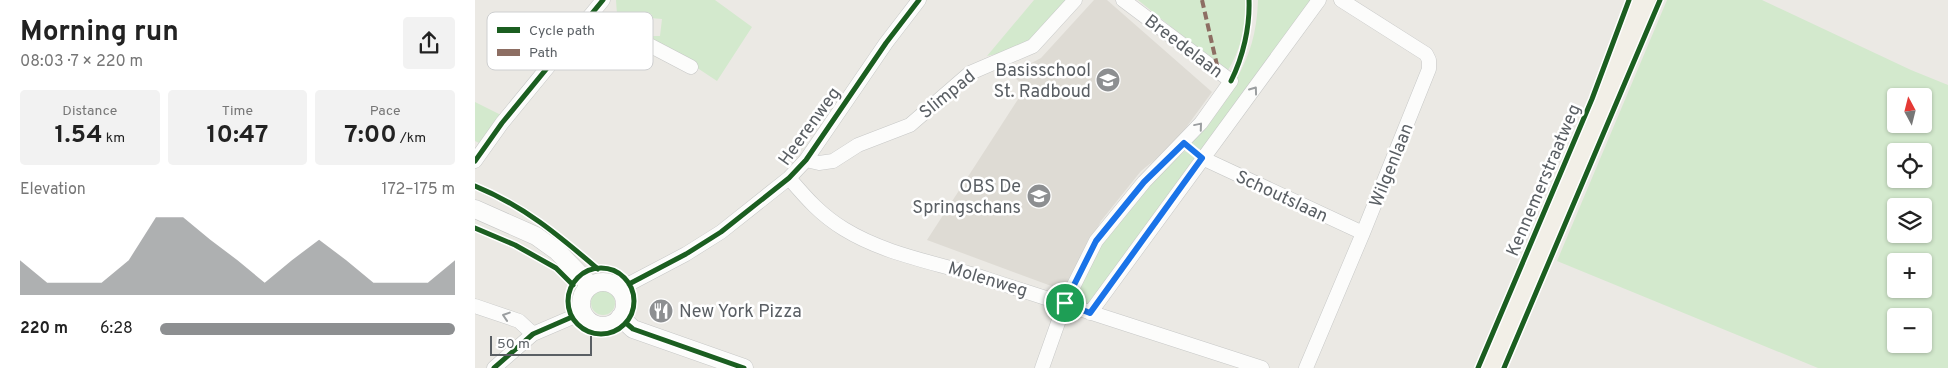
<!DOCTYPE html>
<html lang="en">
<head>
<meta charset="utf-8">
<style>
	body { margin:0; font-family:Overpass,sans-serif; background:#f2f2f2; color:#222; height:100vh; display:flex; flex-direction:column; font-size:19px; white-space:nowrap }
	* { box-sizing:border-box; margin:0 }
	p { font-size:16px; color:#767676 }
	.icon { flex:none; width:28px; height:28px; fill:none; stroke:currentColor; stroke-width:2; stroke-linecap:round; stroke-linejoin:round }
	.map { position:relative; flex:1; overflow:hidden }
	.panel { display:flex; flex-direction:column; background:#fff; width:475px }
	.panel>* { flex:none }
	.needle { width:32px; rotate:353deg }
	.tools { position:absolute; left:1412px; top:88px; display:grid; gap:10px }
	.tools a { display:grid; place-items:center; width:45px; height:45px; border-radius:5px; background:#fff; box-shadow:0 1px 4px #0004; font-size:25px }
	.scale { position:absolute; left:15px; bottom:12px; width:102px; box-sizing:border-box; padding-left:5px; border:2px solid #5a5f64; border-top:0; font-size:14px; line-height:18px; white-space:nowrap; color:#5a5f64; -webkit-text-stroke:4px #fff; paint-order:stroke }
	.pin { position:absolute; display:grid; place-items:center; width:42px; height:42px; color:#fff; margin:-21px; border:2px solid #fff; border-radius:50%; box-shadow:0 1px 5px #0007 }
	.round { display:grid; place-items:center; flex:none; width:52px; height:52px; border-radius:5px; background:#f2f2f2 }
	.overview { display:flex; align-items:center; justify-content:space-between; height:85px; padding:0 20px }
	h1 { font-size:28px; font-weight:700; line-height:38px }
	.metrics { display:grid; grid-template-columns:repeat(3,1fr); gap:8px; height:85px; padding:5px 20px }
	.metrics div { display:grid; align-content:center; border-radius:5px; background:#f2f2f2; text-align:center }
	.metrics b { font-size:25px; font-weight:700 }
	.metrics small { font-size:14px; font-weight:400 }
	.metrics p { font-size:14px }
	.chart { height:140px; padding:10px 20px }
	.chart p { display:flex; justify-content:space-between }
	.chart svg { width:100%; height:90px; margin-top:5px; fill:#8d8f91; opacity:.7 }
	ul { padding:0 20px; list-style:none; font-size:16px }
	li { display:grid; grid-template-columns:80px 60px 1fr; align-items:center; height:38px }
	li i { height:12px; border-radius:6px; background:#8d8f91 }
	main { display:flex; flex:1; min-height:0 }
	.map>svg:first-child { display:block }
	.education { fill:#dedbd4 }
	.green { fill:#d3e9cd; fill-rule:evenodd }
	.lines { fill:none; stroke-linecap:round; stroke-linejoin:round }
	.minor-casing { stroke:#c7c8c7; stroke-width:15 }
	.tertiary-casing { stroke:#c7c8c7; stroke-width:19 }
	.primary-casing { stroke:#d6c7af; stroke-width:24 }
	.minor { stroke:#fcfcfb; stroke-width:14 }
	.tertiary { stroke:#fcfcfb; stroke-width:18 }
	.primary { stroke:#f2efe7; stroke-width:22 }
	.quiet { stroke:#8d6e63; stroke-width:4; stroke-dasharray:8 4; stroke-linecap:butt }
	.cycleway-casing { stroke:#fff; stroke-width:8 }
	.cycleway { stroke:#1b5e20; stroke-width:5 }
	.oneway { stroke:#9b9ea0 }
	.route-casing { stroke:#fff; stroke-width:10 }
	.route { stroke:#1a73e8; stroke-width:6 }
	.labels { text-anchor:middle; stroke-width:5; stroke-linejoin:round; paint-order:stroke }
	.street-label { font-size:18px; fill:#5a5f64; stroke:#fff }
	.poi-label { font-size:18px; fill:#5a5f64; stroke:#fff; text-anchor:end }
	.key { fill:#fff; stroke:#cecfd0; stroke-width:1 }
	.key-label { font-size:14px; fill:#5a5f64 }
</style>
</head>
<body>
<main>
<section class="panel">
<div class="overview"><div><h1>Morning run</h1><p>08:03 · 7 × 220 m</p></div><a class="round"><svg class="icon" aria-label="share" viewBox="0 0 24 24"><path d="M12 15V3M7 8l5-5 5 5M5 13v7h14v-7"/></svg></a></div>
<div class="metrics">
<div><p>Distance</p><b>1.54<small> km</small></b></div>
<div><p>Time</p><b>10:47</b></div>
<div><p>Pace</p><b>7:00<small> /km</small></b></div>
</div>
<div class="chart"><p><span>Elevation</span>172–175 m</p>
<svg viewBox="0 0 160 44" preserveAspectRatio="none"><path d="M0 44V27L10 38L20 38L30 38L40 27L50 6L60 6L70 17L80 27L90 38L100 27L110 17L120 27L130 38L140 38L150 38L160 27V44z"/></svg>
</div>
<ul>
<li><b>220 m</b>6:28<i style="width:100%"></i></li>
</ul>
</section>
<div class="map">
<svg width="1473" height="368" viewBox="0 0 1473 368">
	<rect width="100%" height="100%" fill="#ebe9e4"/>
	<path class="education" d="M619,0H632L737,92L710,129L692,150L666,171L626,221L590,291L452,240L551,87L535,74L566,58Z"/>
	<path class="green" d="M141,0H240L277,27L242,81L174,36H185L187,19L142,15Z
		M559,0H595L552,43L535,51L512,56Z
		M663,0H772C771,25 766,50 752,72Z
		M783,0H838L726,150L713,143C752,94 781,66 783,0Z
		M1192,0H1287L1436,70L1473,85V368H1343L1082,261ZM1421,96H1449V124H1421ZM1421,151H1449V179H1421ZM1421,206H1449V234H1421ZM1421,261H1449V289H1421ZM1421,316H1449V344H1421Z
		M0,102L28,116L4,143L0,141Z
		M710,151L722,158L611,308L599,300L625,243L675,182Z
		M116 303a12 12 0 1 1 24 0a12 12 0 1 1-24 0Z"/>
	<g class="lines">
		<defs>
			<path id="minor" d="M117,15L216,67
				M727,158L888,233
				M331,160L344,163L358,161L383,145L435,125L495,73L558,46L600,0
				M0,161L27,123L128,0
				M314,178C332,199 346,215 369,229C413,256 465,263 512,279C604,308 695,339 787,368
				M147,292L154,284L211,254L246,232L314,178L331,160L411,43L444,0
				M0,306L44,321L58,334
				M615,313L844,0
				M19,368L58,334L107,313
				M567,368L590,303L621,241L669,182L726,123L756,81L648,0
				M831,368L888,233L954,69V60L951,54L866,0"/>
			<path id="tertiary" d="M0,209L61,236L82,251L115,285
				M106 304a22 22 0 1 1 44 0a22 22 0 1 1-44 0Z
				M145,317L158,329L269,368"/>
			<path id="primary" d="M1018,368L1169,0"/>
		</defs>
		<use href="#minor" class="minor-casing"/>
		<use href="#tertiary" class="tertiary-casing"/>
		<use href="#primary" class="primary-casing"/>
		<use href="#minor" class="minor"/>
		<use href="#tertiary" class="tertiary"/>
		<use href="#primary" class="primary"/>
		<path class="quiet" d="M727,0L744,74"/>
		<defs>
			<path id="cycleway" d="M756,81C768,57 775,27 774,0
				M0,161L27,123L128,0
				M0,186C49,206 83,235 123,269
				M0,228L40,245L81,268L98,285
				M93 301a33 33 0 1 1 66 0a33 33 0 1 1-66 0Z
				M154,284L211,254L246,232L314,178L331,160L411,43L444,0
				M151,323L158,329L269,368
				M19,368L58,334L97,317
				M1003,368L1117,99L1154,0
				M1029,368L1185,0"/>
		</defs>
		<use href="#cycleway" class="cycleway-casing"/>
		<use href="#cycleway" class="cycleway"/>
	</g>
	<defs><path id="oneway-chevron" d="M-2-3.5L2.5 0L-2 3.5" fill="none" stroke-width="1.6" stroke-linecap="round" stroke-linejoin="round" transform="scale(1.25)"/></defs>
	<g class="oneway">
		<use href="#oneway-chevron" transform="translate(779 90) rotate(-54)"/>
		<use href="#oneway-chevron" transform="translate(724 126) rotate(-50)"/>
		<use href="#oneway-chevron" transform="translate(31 316) rotate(-162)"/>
	</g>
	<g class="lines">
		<defs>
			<path id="route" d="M709,143L727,158L615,313L590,303L621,241L669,182Z"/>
		</defs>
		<use href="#route" class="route-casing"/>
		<use href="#route" class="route"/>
	</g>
	<defs>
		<symbol id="school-disc" viewBox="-11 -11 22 22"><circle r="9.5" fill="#8d8f91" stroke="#fff"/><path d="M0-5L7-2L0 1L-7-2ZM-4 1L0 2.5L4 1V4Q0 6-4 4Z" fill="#fff"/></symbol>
		<symbol id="restaurant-disc" viewBox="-11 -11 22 22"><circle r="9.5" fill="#8d8f91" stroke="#fff"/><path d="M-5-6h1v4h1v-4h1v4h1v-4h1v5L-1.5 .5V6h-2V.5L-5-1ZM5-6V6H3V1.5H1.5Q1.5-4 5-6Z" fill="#fff"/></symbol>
	</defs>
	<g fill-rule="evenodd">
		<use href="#school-disc" x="619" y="66" width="28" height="28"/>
		<use href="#school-disc" x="550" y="182" width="28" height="28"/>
		<use href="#restaurant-disc" x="172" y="297" width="28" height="28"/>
	</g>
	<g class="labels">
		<g class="street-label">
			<text transform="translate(709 46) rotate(37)" y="6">Breedelaan</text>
			<text transform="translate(472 94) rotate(-39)" y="6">Slimpad</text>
			<text transform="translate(334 126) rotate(-54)" y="6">Heerenweg</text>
			<text transform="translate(916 165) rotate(-68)" y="6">Wilgenlaan</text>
			<text transform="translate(1068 180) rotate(-67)" y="6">Kennemerstraatweg</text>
			<text transform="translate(807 196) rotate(25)" y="6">Schoutslaan</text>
			<text transform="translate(513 279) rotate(17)" y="6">Molenweg</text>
		</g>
		<g class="poi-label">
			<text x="616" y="76">Basisschool<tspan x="616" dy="21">St. Radboud</tspan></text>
			<text x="546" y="192">OBS De<tspan x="546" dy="21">Springschans</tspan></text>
			<text x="204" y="317" text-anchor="start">New York Pizza</text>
		</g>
	</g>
	<rect x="12" y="12" width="166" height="58" rx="8" class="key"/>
	<rect x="22" y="27" width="23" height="6" fill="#1b5e20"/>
	<rect x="22" y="49" width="23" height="7" fill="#8d6e63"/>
	<g class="key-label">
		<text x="54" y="35">Cycle path</text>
		<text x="54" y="57">Path</text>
	</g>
</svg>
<div class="tools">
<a><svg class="needle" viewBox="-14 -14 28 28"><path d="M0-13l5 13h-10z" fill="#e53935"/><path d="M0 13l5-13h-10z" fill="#767676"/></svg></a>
<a><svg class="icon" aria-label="locate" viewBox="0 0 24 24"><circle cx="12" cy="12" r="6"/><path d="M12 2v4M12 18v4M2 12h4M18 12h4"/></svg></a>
<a><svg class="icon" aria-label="layers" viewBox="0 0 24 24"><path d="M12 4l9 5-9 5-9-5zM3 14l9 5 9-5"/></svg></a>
<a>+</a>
<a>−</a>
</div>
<div class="scale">50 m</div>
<div class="pin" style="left:590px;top:303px;background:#1e9e55"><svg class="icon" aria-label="arrive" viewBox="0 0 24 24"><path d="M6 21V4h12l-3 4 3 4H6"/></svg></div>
</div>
</main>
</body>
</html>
